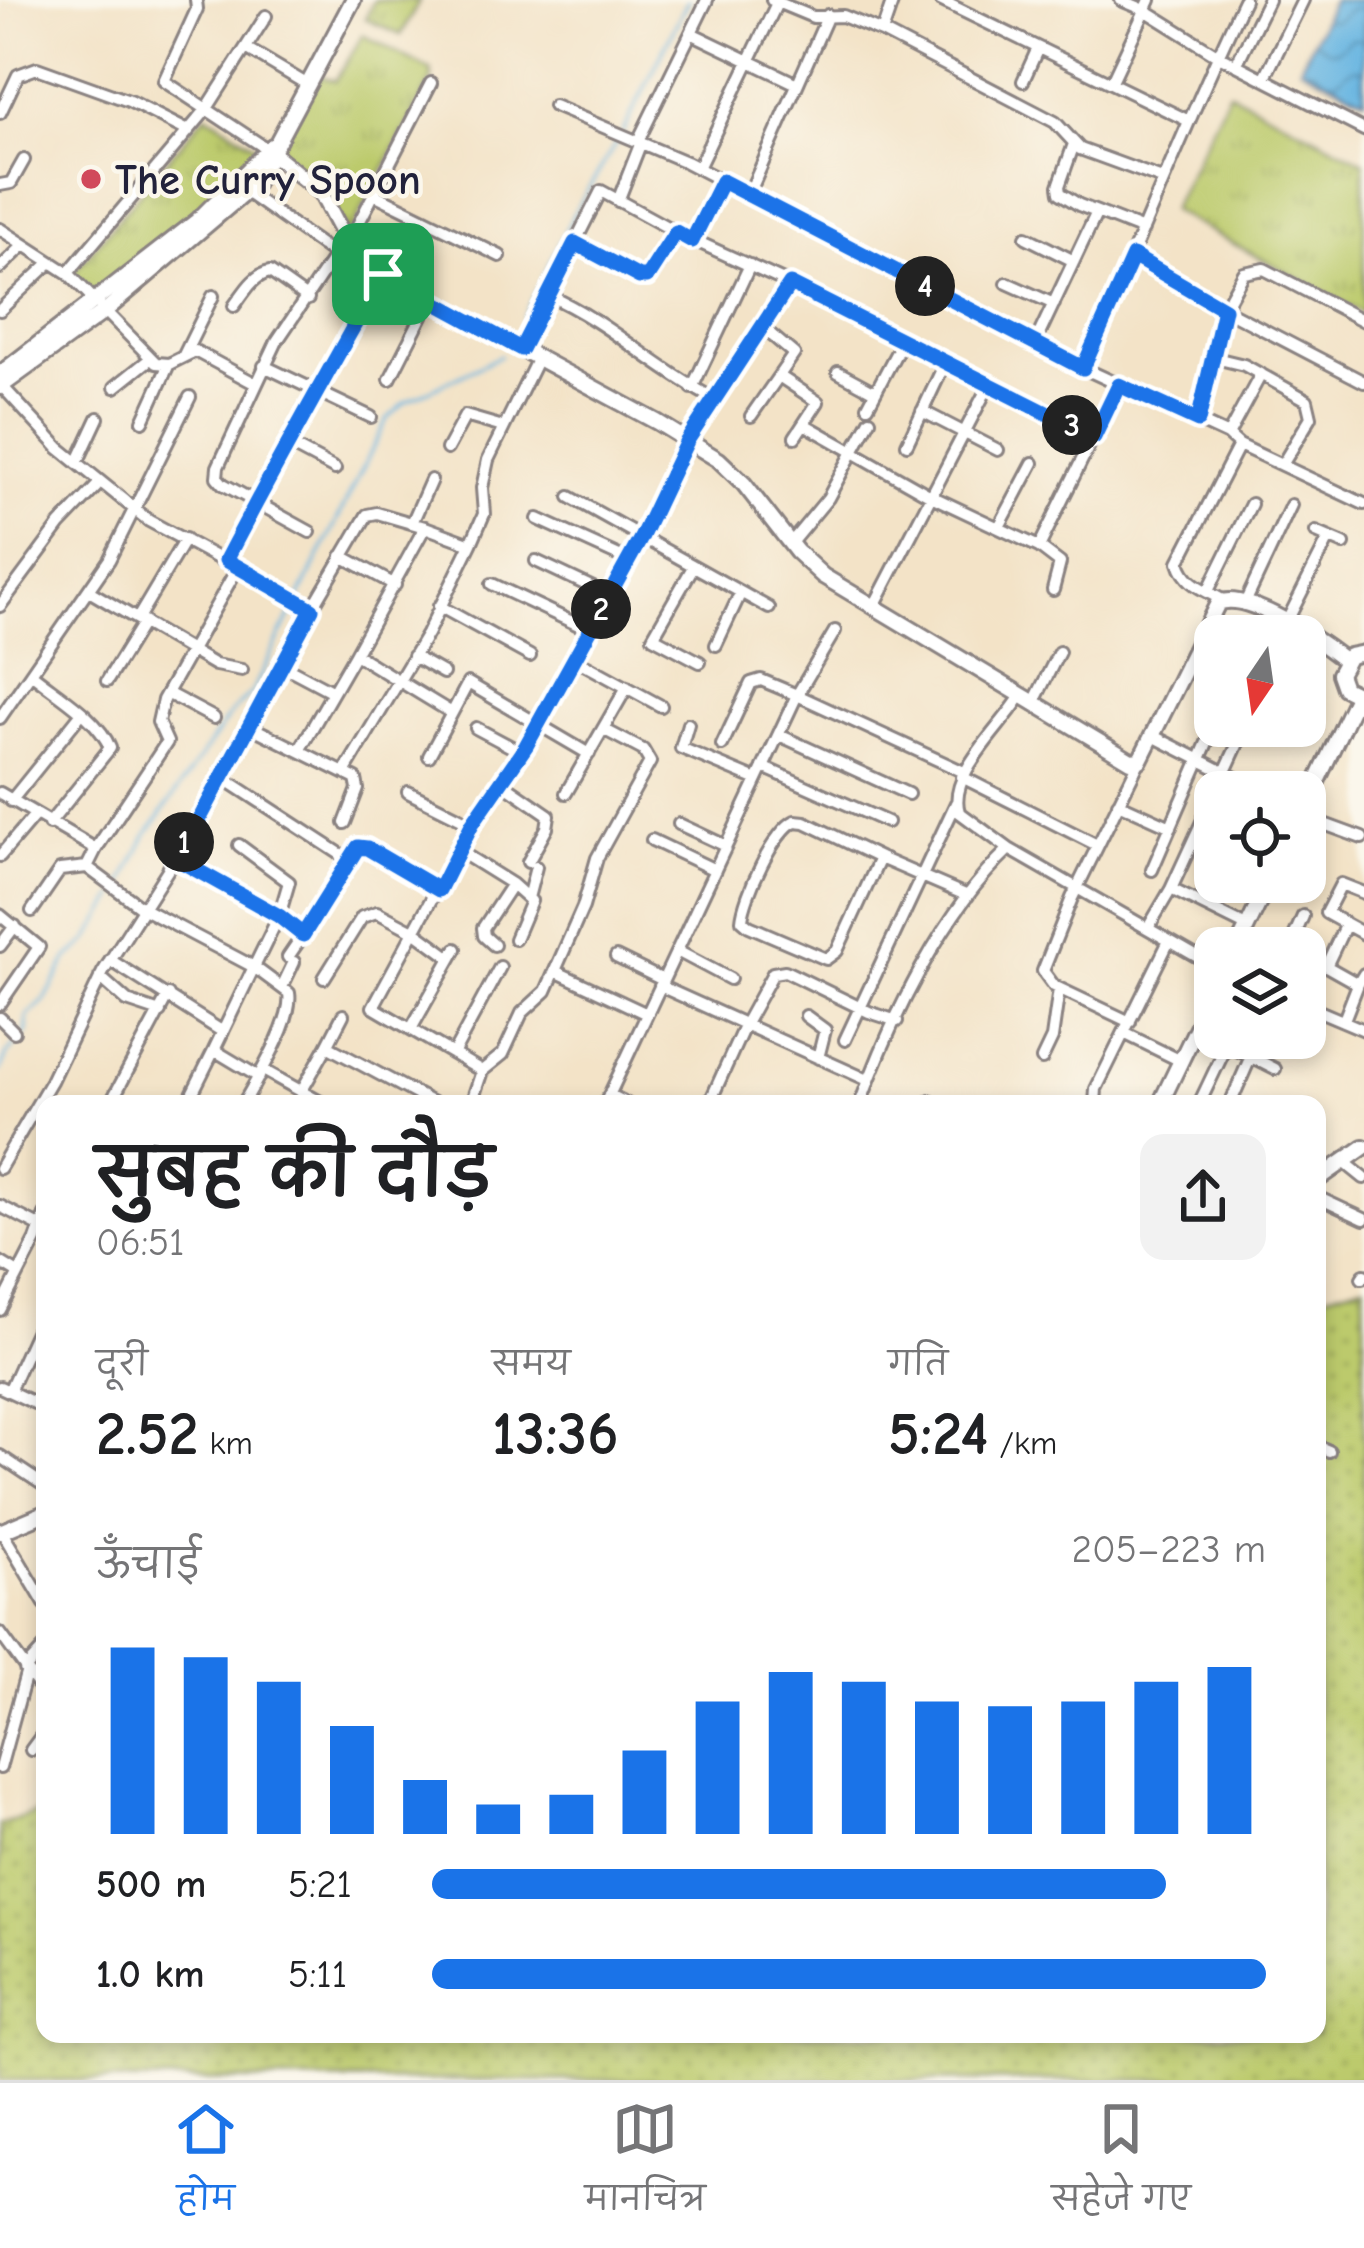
<!DOCTYPE html>
<html lang="hi">
<head>
<meta charset="utf-8">
<style>
	body { margin:0; font-family:"Comic Neue","Playpen Sans Deva",sans-serif; background:#f2f2f2; color:#202124; height:100vh; display:flex; flex-direction:column; font-size:45px; white-space:nowrap }
	* { box-sizing:border-box; margin:0 }
	p { font-size:39px; color:#757577 }
	.icon { flex:none; width:66px; height:66px; fill:none; stroke:currentColor; stroke-width:2; stroke-linecap:round; stroke-linejoin:round }
	.map { position:relative; flex:1; overflow:hidden }
	.drawer { position:absolute; left:36px; top:1095px; width:1290px; height:948px; display:flex; flex-direction:column; background:#fff; border-radius:24px; box-shadow:0 6px 18px #0003 }
	.drawer>* { flex:none }
	.needle { width:78px; rotate:193deg }
	.buttons { position:absolute; left:1194px; top:615px; display:grid; gap:24px }
	.buttons a { display:grid; place-items:center; width:132px; height:132px; border-radius:24px; background:#fff; box-shadow:0 6px 18px #0003; font-size:60px }
	.pin { position:absolute; display:grid; place-items:center; width:102px; height:102px; color:#fff; margin:-51px; border-radius:24px; box-shadow:0 6px 18px #0006 }
	.km { position:absolute; width:60px; height:60px; margin:-30px; border-radius:50%; background:#222; color:#fff; font-size:33px; line-height:60px; text-align:center }
	.round { display:grid; place-items:center; flex:none; width:126px; height:126px; border-radius:24px; background:#f2f2f2 }
	.head { display:flex; align-items:center; justify-content:space-between; height:204px; padding:0 60px }
	h1 { font-size:66px; font-weight:600; line-height:90px }
	.stats { display:grid; grid-template-columns:repeat(3,1fr); gap:18px; height:204px; padding:12px 60px }
	.stats div { display:grid; align-content:center }
	.stats b { font-size:60px; font-weight:600 }
	.stats small { font-size:33px; font-weight:400 }
	.stats p { font-size:33px }
	.chart { height:336px; padding:24px 60px }
	.chart p { display:flex; justify-content:space-between }
	.chart svg { width:100%; height:216px; margin-top:12px; stroke:#1a73e8; stroke-width:6 }
	ul { padding:0 60px; list-style:none; font-size:39px }
	li { display:grid; grid-template-columns:192px 144px 1fr; align-items:center; height:90px }
	li i { height:30px; border-radius:15px; background:#1a73e8 }
	.dock { display:flex; justify-content:space-around; align-items:center; height:168px; border-top:3px solid #e0e0e0; background:#fff; font-size:33px; color:#757577 }
	.dock a { display:grid; justify-items:center; gap:6px }
	.dock .current { color:#1a73e8 }
	.map>svg:first-child { display:block }
	.grass { fill:url(#grass-dots); stroke:#6f7654; stroke-width:3 }
	.park { fill:url(#park-tufts); stroke:#6f7654; stroke-width:3 }
	.water { fill:url(#water-waves); stroke:#446c8e; stroke-width:3 }
	.lines { fill:none; stroke-linecap:round; stroke-linejoin:round }
	.stream { stroke:#67b5e1; stroke-width:3 }
	.street-casing { stroke:#8a8281; stroke-width:16 }
	.secondary-casing { stroke:#8a8281; stroke-width:20 }
	.street { stroke:#fff; stroke-width:10 }
	.secondary { stroke:#fff; stroke-width:14 }
	.route-casing { stroke:#fff; stroke-width:24 }
	.route { stroke:#1a73e8; stroke-width:15 }
	.poi-dot { fill:#d1495b; stroke:#fbf7ec; stroke-width:4.5 }
	.labels { text-anchor:middle; stroke-width:9; stroke-linejoin:round; paint-order:stroke }
	.poi-label { font-size:42px; font-weight:bold; fill:#22223b; stroke:#fbf7ec; text-anchor:start }
</style>
</head>
<body>
<div class="map">
<svg width="1364" height="2080" viewBox="0 0 1364 2080">
	<defs>
		<pattern id="grass-dots" width="8" height="8" patternUnits="userSpaceOnUse" patternTransform="scale(3)"><rect width="8" height="8" fill="#bcca6c"/><path d="M2 2h.1M6 6h.1" fill="none" stroke="#a1ad5e" stroke-width="1.8" stroke-linecap="round"/></pattern>
		<pattern id="park-tufts" width="24" height="20" patternUnits="userSpaceOnUse" patternTransform="scale(3)"><rect width="24" height="20" fill="#bcca6c"/><path d="M3 7l-1-3M5 7V3M7 7l1-3M15 17l-1-3M17 17v-4M19 17l1-3" fill="none" stroke="#a1ad5e"/></pattern>
		<pattern id="water-waves" width="16" height="10" patternUnits="userSpaceOnUse" patternTransform="scale(3)"><rect width="16" height="10" fill="#67b5e1"/><path d="M0 5q4-4 8 0t8 0" fill="none" stroke="#5493b8"/></pattern>
	</defs>
	<rect width="100%" height="100%" fill="#fbf7ec"/>
	<filter id="ink" filterUnits="userSpaceOnUse"><feTurbulence type="fractalNoise" baseFrequency=".00833" numOctaves="2"/><feDisplacementMap in="SourceGraphic" scale="24" xChannelSelector="R" yChannelSelector="G"/><feConvolveMatrix kernelMatrix="1 2 1 2 8 2 1 2 1" color-interpolation-filters="sRGB"/></filter>
	<filter id="wash" filterUnits="userSpaceOnUse"><feTurbulence type="fractalNoise" baseFrequency=".004" numOctaves="4" result="noise"/><feDisplacementMap in="SourceGraphic" scale="48" xChannelSelector="R" yChannelSelector="G"/><feGaussianBlur stdDeviation="2.7" result="paint"/><feColorMatrix in="noise" values="0 0 0 0 0 0 0 0 0 0 0 0 0 0 0 0 0 1.4 0 .05"/><feComposite in="paint" operator="in"/></filter>
	<g filter="url(#wash)">
		<rect width="100%" height="100%" fill="#f3e3c7"/>
		<path class="grass" d="M1364,1284V2080H0V1825L45,1810V2034H1317V1297Z"/>
		<path class="park" d="M374,0H420L401,35L365,19Z
			M363,35L431,70L432,79L348,236L314,182L277,149L318,75L335,81Z
			M1229,92L1364,162V314L1171,210Z
			M206,114L260,148L233,183L95,298L72,274Z"/>
		<path class="water" d="M1333,0H1364V99L1300,67Z"/>
		<g class="lines">
			<path class="stream" d="M623,132L688,0
				M523,318L575,211L618,140
				M120,889L146,836L231,713L253,691L387,419L406,402L500,356
				M0,1071L7,1054L27,1031V1017L45,1000L68,958L87,942L115,897"/>
		</g>
	</g>
	<g filter="url(#ink)">
		<g class="lines">
			<defs>
				<path id="street" d="M196,0L197,9L164,81L267,149
					M772,0L813,17L843,16L882,32
					M893,0L882,32L1055,122L1080,149L1162,179
					M940,0L1189,121
					M1121,0L1145,10L1217,55L1364,130
					M691,33L797,84
					M246,48L308,85
					M1236,65L1268,0
					M1264,79L1303,0
					M1023,81L1038,48
					M1111,83L1150,0
					M554,106L686,162L1083,368L1228,435L1239,445L1179,562C1186,585 1204,589 1224,601
					M0,113L18,75L37,68L129,101L188,131
					M638,141L707,0
					M1074,144L1059,186L1060,193L1079,205L1143,230
					M698,168L777,3
					M0,185L11,183L24,160
					M246,192L335,255
					M374,194L500,256
					M749,194L828,15
					M618,201L641,142
					M0,229L68,273L156,363L169,364L195,351L256,384
					M1026,237L1074,261
					M692,241L722,181
					M575,243L639,277L653,273L676,232L790,284L1094,437
					M1133,256L1224,309L1364,382
					M0,268L24,245
					M68,273L206,110L266,16
					M1007,283L1054,304
					M548,295C609,322 655,368 714,399
					M234,306C244,293 253,275 270,272L308,299
					M0,310L51,262
					M1035,343L1097,212
					M521,349L601,191L676,232
					M184,355L213,296
					M1211,357L1244,365L1307,400L1311,417L1282,465
					M264,366L371,417
					M1083,368C1138,245 1186,121 1244,0
					M838,372L875,392
					M779,376L818,402L795,437
					M390,379L430,300
					M2,386L59,448L149,521L312,609
					M115,387L150,359
					M692,388L750,265
					M868,406L902,342
					M922,411L998,450
					M751,416L794,354L762,327
					M143,421L169,364
					M1198,421L1224,309L1244,273L1264,269L1364,321
					M804,424L931,496L1039,547L1060,563L1053,590
					M1228,435L1261,374
					M286,443L335,469
					M907,444L945,363
					M1239,445L1364,504
					M447,449L465,416L503,427
					M77,463L98,418
					M570,497L769,608
					M538,519L628,560
					M412,523L431,480
					M999,527L1033,463
					M310,532L223,484L217,477L218,467L277,341L335,255L348,244L431,83
					M1316,532L1344,544
					M471,544L484,514L482,488L488,460L538,358
					M790,544L828,498L870,420
					M1039,547L1119,385
					M342,556L395,585
					M226,560C276,463 329,369 383,274
					M536,561L608,595
					M693,567L653,637L700,662
					M492,584L589,630
					M89,591L215,665L242,670
					M1208,591L1251,504
					M1245,603L1291,505
					M0,606L60,525L101,482
					M439,606L530,656
					M873,608L989,385
					M138,618L185,539
					M1286,623L1329,538
					M716,645L740,594
					M413,656L443,673
					M573,658L661,706
					M282,665L333,692
					M1185,665L1215,675
					M31,673C55,693 99,718 110,748L49,824
					M107,681L144,621
					M167,693L214,718
					M1020,697C1002,727 947,775 959,812L1009,849L1215,967
					M1033,704L1059,652
					M0,718L109,560L190,397
					M688,724L681,748L757,780
					M249,726L356,779L358,789L345,823
					M476,728L521,752
					M779,735L908,794
					M1151,735L1263,792
					M722,745L751,683L761,680L797,695L835,631
					M300,749L355,654
					M429,756L468,683L589,754
					M763,767L887,822
					M345,771L427,634L471,544L425,527
					M222,777L348,859
					M962,777L1097,845
					M501,782L549,815L547,828L528,862
					M408,792L472,824
					M0,793L96,849L87,867L142,908L254,967L279,916L173,857
					M566,793L627,687
					M11,801L81,714
					M1118,803L1171,827
					M1305,817L1362,838
					M679,824L726,846
					M652,840L715,870
					M239,845L289,882L279,916L303,935L353,850L367,848L439,889
					M96,849L167,742L158,722L163,700L238,567
					M459,851L512,884L531,901L515,939
					M0,856L34,816
					M880,858L805,822L795,821C774,831 744,896 742,920L749,926L826,959L837,951L880,858L968,896
					M1152,870L1215,724
					M1171,889L1248,927
					M1364,893L1341,884L1326,913L1364,934
					M528,898L536,867
					M32,911L60,870L87,867
					M0,915L39,947L0,1004
					M1148,928L1171,889L1246,726
					M494,945L484,936L483,928L512,884
					M0,946L15,926
					M1289,948L1303,916
					M677,951L730,979
					M288,957L303,935
					M616,957L663,980
					M1305,957L1326,966L1345,926
					M110,960L223,1032
					M1326,966L1358,984L1364,974
					M555,971L647,1014
					M100,977L127,1001L160,1012
					M324,978L362,917L377,912L417,933L451,958
					M660,986L868,1080
					M282,987L294,962
					M1305,1005L1364,1030
					M806,1016L825,1030L818,1058
					M0,1018L14,1032
					M1344,1020L1358,984
					M1130,1022L1054,986L1043,971L1072,898L1140,760
					M411,1029L456,949
					M1196,1029L1275,1069
					M1124,1033L1181,1061
					M845,1040L956,803
					M327,1046L343,1015
					M214,1050L254,967L289,993C294,1020 257,1079 243,1104
					M453,1054L500,967
					M1042,1059L1052,1038L1059,989
					M263,1070L324,1104
					M482,1071L503,1054L522,1013L546,991L583,907L597,858L650,762L643,750L603,729
					M301,1092L327,1046L435,1104
					M609,1095L627,1104
					M110,1104L168,995
					M196,1104L189,1100L214,1050L259,1077
					M471,1104L482,1071L373,1007L472,824L525,745L641,538L687,441L790,284
					M605,1104L797,695L964,772
					M709,1104L746,1022L773,973L785,971L869,1012L897,1021
					M860,1104C891,1019 943,911 1009,849
					M929,1104L930,1101
					M1095,1104L1096,1089L1169,941
					M1199,1104L1227,1045
					M1230,1104L1259,1038
					M1343,1161L1364,1178
					M0,1168L51,1081L103,972L198,822L312,609L367,515L377,513L425,527L355,654L452,713
					M1317,1197L1364,1219
					M0,1206L39,1226
					M0,1262L18,1273
					M1362,1278L1364,1275
					M0,1310L36,1240L45,1215
					M0,1387L45,1408
					M9,1391L45,1312
					M1317,1446L1329,1451
					M0,1456L45,1486
					M2,1532L45,1604
					M0,1633L27,1670L0,1768
					M25,1669L45,1647
					M27,1670L45,1694
					M31,1750L45,1731"/>
				<path id="secondary" d="M267,149L321,193L353,254L369,267L657,422L719,460L744,484L797,552L823,576L1131,761L1140,760L1218,603C1248,590 1319,641 1344,660
					M0,374L197,221L272,146
					M0,387L105,311L255,184L353,0
					M1362,697L1344,688L1339,674L1349,656L1364,653
					M1305,807L1357,696
					M1237,948L1269,882
					M1160,1104L1215,990
					M1317,1180L1364,1147
					M0,1532L45,1513"/>
			</defs>
			<use href="#street" class="street-casing"/>
			<use href="#secondary" class="secondary-casing"/>
			<use href="#street" class="street"/>
			<use href="#secondary" class="secondary"/>
		</g>
	</g>
	<g class="lines" filter="url(#ink)">
		<defs>
			<path id="route" d="M722,181L1083,368L1133,256L1224,309L1198,421L1119,385L1094,437L790,284L687,441L641,538L526,746L472,824L439,890L367,848L358,847L303,935L279,916L173,857L198,822L312,609L226,560C276,463 330,369 383,274L521,349L575,243L639,277H647L676,232L692,241Z"/>
		</defs>
		<use href="#route" class="route-casing"/>
		<use href="#route" class="route"/>
	</g>
	<circle class="poi-dot" cx="91" cy="179" r="12"/>
	<g class="labels">
		<g class="poi-label">
			<text x="115" y="194">The Curry Spoon</text>
		</g>
	</g>
</svg>
<div class="buttons">
<a><svg class="needle" viewBox="-14 -14 28 28"><path d="M0-13l5 13h-10z" fill="#e53935"/><path d="M0 13l5-13h-10z" fill="#757577"/></svg></a>
<a><svg class="icon" aria-label="locate" viewBox="0 0 24 24"><circle cx="12" cy="12" r="6"/><path d="M12 2v4M12 18v4M2 12h4M18 12h4"/></svg></a>
<a><svg class="icon" aria-label="layers" viewBox="0 0 24 24"><path d="M12 4l9 5-9 5-9-5zM3 14l9 5 9-5"/></svg></a>
</div>
<div class="pin" style="left:383px;top:274px;background:#1e9e55"><svg class="icon" aria-label="arrive" viewBox="0 0 24 24"><path d="M6 21V4h12l-3 4 3 4H6"/></svg></div>
<b class="km" style="left:184px;top:842px">1</b>
<b class="km" style="left:601px;top:609px">2</b>
<b class="km" style="left:1072px;top:425px">3</b>
<b class="km" style="left:925px;top:286px">4</b>
<section class="drawer">
<div class="head"><div><h1>सुबह की दौड़</h1><p>06:51</p></div><a class="round"><svg class="icon" aria-label="share" viewBox="0 0 24 24"><path d="M12 15V3M7 8l5-5 5 5M5 13v7h14v-7"/></svg></a></div>
<div class="stats">
<div><p>दूरी</p><b>2.52<small> km</small></b></div>
<div><p>समय</p><b>13:36</b></div>
<div><p>गति</p><b>5:24<small> /km</small></b></div>
</div>
<div class="chart"><p><span>ऊँचाई</span>205–223 m</p>
<svg viewBox="0 0 160 44" preserveAspectRatio="none"><path d="M5 44V6M15 44V8M25 44V13M35 44V22M45 44V33M55 44V38M65 44V36M75 44V27M85 44V17M95 44V11M105 44V13M115 44V17M125 44V18M135 44V17M145 44V13M155 44V10"/></svg>
</div>
<ul>
<li><b>500 m</b>5:21<i style="width:88%"></i></li>
<li><b>1.0 km</b>5:11<i style="width:100%"></i></li>
</ul>
</section>
</div>
<nav class="dock">
<a class="current"><svg class="icon" aria-label="home" viewBox="0 0 24 24"><path d="M3 11l9-7 9 7M6 9v11h12V9"/></svg>होम</a>
<a><svg class="icon" aria-label="map" viewBox="0 0 24 24"><path d="M3 6l6-2 6 2 6-2v14l-6 2-6-2-6 2zM9 4v14M15 6v14"/></svg>मानचित्र</a>
<a><svg class="icon" aria-label="saved" viewBox="0 0 24 24"><path d="M7 4h10v16l-5-4-5 4z"/></svg>सहेजे गए</a>
</nav>
</body>
</html>
